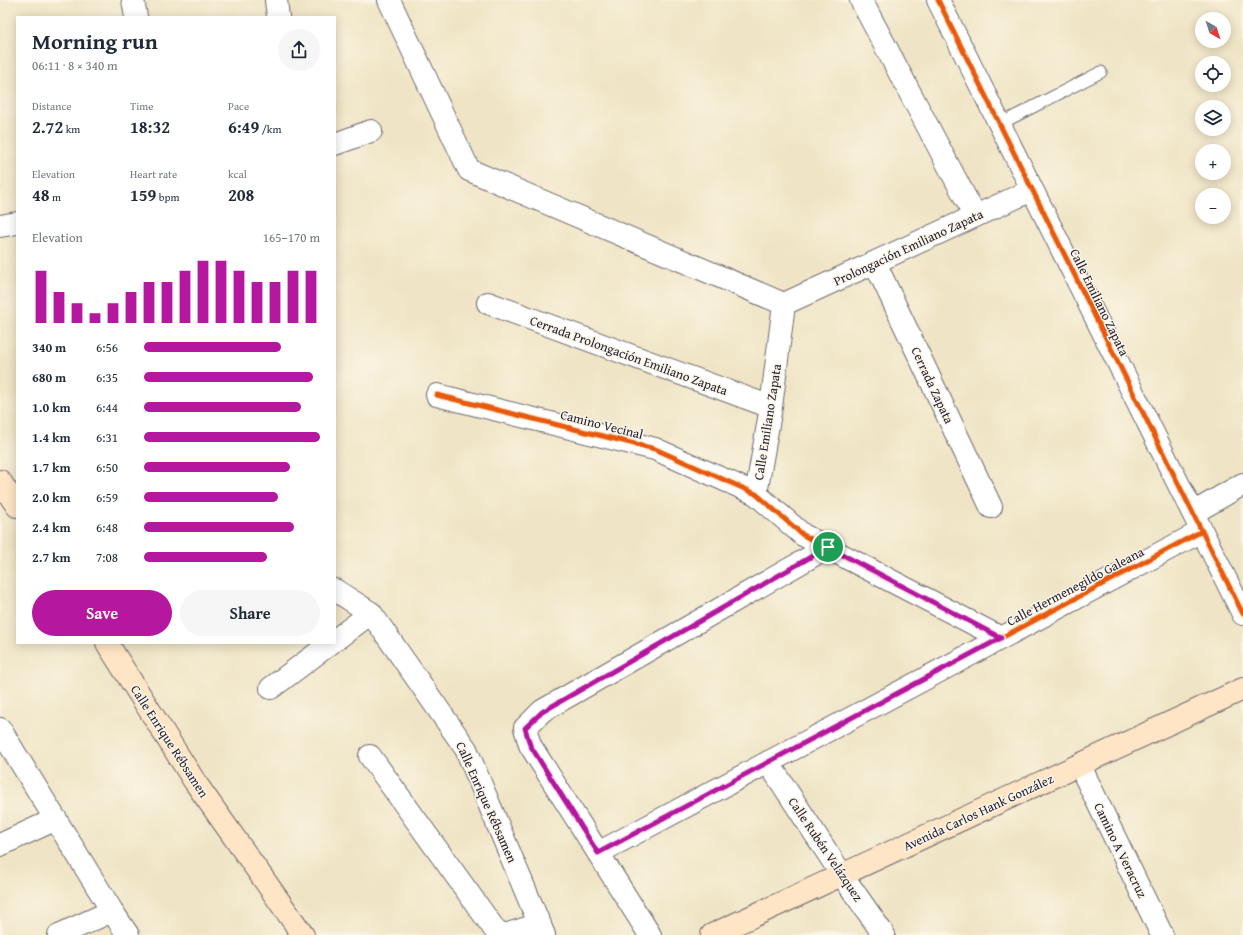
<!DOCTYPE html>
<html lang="en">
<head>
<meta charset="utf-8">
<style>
	body { margin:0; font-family:"Gentium Book Plus",serif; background:#f6f6f7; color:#1f2937; height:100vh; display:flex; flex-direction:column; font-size:15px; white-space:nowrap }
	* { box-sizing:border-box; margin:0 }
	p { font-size:13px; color:#747a83 }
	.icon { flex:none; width:22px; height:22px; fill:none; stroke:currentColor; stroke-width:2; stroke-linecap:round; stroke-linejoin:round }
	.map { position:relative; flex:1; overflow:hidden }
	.panel { position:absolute; left:16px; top:16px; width:320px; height:628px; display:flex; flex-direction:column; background:#fff; border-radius:0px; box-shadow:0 2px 10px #0003 }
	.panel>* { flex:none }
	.needle { width:26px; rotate:141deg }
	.tools { position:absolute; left:1195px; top:12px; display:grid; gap:8px }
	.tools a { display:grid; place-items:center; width:36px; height:36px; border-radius:50%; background:#fff; box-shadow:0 2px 10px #0003; font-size:20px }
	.pin { position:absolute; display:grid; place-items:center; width:34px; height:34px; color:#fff; margin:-17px; border:2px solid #fff; border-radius:50%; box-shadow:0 1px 4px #0007 }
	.round { display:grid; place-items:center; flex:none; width:42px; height:42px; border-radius:21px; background:#f6f6f7 }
	.head { display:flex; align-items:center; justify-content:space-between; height:68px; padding:0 16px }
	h1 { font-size:22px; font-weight:600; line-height:30px }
	.metrics { display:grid; grid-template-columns:repeat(3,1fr); gap:6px; height:68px; padding:4px 16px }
	.metrics div { display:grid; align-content:center }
	.metrics b { font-size:17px; font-weight:600 }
	.metrics small { font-size:11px; font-weight:400 }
	.metrics p { font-size:11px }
	.chart { height:112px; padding:8px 16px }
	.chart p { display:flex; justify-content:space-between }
	.chart svg { width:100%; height:72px; margin-top:4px; stroke:#b5179e; stroke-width:6 }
	.button { display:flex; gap:8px; margin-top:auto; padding:8px 16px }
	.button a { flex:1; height:46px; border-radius:24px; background:#b5179e; color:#fff; font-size:16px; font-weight:600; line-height:46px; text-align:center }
	.button a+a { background:#f6f6f7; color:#1f2937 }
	ul { padding:0 16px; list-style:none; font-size:13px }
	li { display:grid; grid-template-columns:64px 48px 1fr; align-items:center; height:30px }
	li i { height:10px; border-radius:5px; background:#b5179e }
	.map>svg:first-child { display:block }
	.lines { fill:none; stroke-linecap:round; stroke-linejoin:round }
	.lane-casing { stroke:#6a666b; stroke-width:13 }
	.street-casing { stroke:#6a666b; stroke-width:24 }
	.secondary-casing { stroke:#6a666b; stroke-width:24 }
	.lane { stroke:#fff; stroke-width:11 }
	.street { stroke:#fff; stroke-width:22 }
	.secondary { stroke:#fee5c5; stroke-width:22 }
	.cycleway-casing { stroke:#fcf5e5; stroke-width:8 }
	.cycleway { stroke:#e8590c; stroke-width:5 }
	.route-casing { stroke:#fff; stroke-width:8 }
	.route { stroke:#b5179e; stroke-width:5 }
	.labels { text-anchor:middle; stroke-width:3; stroke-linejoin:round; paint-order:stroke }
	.street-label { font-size:13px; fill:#22223b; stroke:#fcf5e5 }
</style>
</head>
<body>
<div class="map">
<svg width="1243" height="935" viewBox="0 0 1243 935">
	<rect width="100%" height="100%" fill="#fcf5e5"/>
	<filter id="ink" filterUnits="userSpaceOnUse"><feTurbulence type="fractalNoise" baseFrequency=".025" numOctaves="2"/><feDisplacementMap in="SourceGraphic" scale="8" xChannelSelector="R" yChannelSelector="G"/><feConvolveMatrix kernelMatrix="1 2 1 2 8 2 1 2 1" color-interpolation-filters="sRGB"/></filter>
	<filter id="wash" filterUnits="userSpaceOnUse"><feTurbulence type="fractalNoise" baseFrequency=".012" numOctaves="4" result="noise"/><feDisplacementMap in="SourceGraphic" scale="16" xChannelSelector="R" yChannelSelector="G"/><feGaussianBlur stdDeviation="0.9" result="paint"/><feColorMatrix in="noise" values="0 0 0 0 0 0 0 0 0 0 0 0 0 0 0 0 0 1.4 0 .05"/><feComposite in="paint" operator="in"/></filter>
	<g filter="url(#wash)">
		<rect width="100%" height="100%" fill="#efe4c5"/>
	</g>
	<g filter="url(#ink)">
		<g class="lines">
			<defs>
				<path id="lane" d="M1000,124L1101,72"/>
				<path id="street" d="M133,0L136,17
					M276,0L278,17
					M389,0L469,170L784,304
					M861,0L975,216
					M938,0L1243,614
					M335,144L371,131
					M0,226L17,223
					M875,263L991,507
					M488,303L771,407
					M784,304L1032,190
					M437,395L655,449L756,494L803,535L1001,638
					M756,494L771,407L784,304
					M1193,513L1243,484
					M335,590L371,613L466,749L544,935
					M335,640L371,613
					M271,688L331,643
					M0,729L112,911L128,935
					M370,756L495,930L505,935
					M768,762L842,875L884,935
					M1080,766L1162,935
					M0,845L56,819
					M598,853L1202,531
					M59,935L112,911
					M505,935L540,924
					M650,935L530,745L525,728L542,711L828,547"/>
				<path id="secondary" d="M0,481L17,506
					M107,643L195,782L303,935
					M712,935L1243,689"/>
			</defs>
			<use href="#lane" class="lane-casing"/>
			<use href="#street" class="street-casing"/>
			<use href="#secondary" class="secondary-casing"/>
			<use href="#lane" class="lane"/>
			<use href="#street" class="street"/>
			<use href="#secondary" class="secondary"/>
			<defs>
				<path id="cycleway" d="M938,0L1243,614
					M437,395L655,449L756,494L803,535L1001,638
					M598,853L1202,531"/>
			</defs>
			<use href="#cycleway" class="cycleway-casing"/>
			<use href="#cycleway" class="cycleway"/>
		</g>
	</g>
	<g class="lines" filter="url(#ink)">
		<defs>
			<path id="route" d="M828,547L1001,638L598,853L530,745L525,728L542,712Z"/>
		</defs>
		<use href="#route" class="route-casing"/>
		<use href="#route" class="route"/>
	</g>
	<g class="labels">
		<g class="street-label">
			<text transform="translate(908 247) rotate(-25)" y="5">Prolongación Emiliano Zapata</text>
			<text transform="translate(1100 302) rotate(64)" y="5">Calle Emiliano Zapata</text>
			<text transform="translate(629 355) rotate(20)" y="5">Cerrada Prolongación Emiliano Zapata</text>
			<text transform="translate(933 385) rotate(65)" y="5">Cerrada Zapata</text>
			<text transform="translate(767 422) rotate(-81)" y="5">Calle Emiliano Zapata</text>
			<text transform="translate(602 424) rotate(14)" y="5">Camino Vecinal</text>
			<text transform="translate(1075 586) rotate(-28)" y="5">Calle Hermenegildo Galeana</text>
			<text transform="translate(170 741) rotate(57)" y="5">Calle Enrique Rébsamen</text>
			<text transform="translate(487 802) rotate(66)" y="5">Calle Enrique Rébsamen</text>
			<text transform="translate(978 812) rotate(-25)" y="5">Avenida Carlos Hank González</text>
			<text transform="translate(826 849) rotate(56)" y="5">Calle Rubén Velázquez</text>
			<text transform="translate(1121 850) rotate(64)" y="5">Camino A Veracruz</text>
		</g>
	</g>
</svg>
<div class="tools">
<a><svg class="needle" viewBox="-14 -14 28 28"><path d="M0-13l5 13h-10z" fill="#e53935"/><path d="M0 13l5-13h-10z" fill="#747a83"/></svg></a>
<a><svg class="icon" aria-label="locate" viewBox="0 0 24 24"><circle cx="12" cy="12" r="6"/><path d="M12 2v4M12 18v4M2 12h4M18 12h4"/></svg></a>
<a><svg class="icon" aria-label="layers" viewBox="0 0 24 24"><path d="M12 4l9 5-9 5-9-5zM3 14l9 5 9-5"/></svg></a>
<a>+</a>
<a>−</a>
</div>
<div class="pin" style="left:828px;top:547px;background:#1e9e55"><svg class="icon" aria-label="arrive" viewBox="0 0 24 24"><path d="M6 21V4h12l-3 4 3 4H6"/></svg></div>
<section class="panel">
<div class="head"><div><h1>Morning run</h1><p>06:11 · 8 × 340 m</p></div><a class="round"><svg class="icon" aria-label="share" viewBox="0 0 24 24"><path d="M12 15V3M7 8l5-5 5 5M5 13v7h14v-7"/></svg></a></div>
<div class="metrics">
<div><p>Distance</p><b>2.72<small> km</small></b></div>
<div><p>Time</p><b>18:32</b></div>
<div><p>Pace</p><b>6:49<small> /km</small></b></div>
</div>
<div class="metrics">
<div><p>Elevation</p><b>48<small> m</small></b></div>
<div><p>Heart rate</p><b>159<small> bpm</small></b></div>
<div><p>kcal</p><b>208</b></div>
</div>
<div class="chart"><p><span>Elevation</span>165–170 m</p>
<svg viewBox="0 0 160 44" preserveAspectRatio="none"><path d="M5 44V12M15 44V25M25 44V32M35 44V38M45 44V32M55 44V25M65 44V19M75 44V19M85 44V12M95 44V6M105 44V6M115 44V12M125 44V19M135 44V19M145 44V12M155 44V12"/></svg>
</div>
<ul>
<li><b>340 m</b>6:56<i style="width:78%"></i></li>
<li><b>680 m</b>6:35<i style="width:96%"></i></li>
<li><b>1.0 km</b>6:44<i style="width:89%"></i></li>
<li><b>1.4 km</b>6:31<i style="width:100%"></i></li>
<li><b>1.7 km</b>6:50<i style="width:83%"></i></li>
<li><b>2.0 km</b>6:59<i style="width:76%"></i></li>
<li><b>2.4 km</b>6:48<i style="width:85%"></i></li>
<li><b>2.7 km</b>7:08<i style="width:70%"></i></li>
</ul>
<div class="button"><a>Save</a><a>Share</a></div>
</section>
</div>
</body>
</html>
